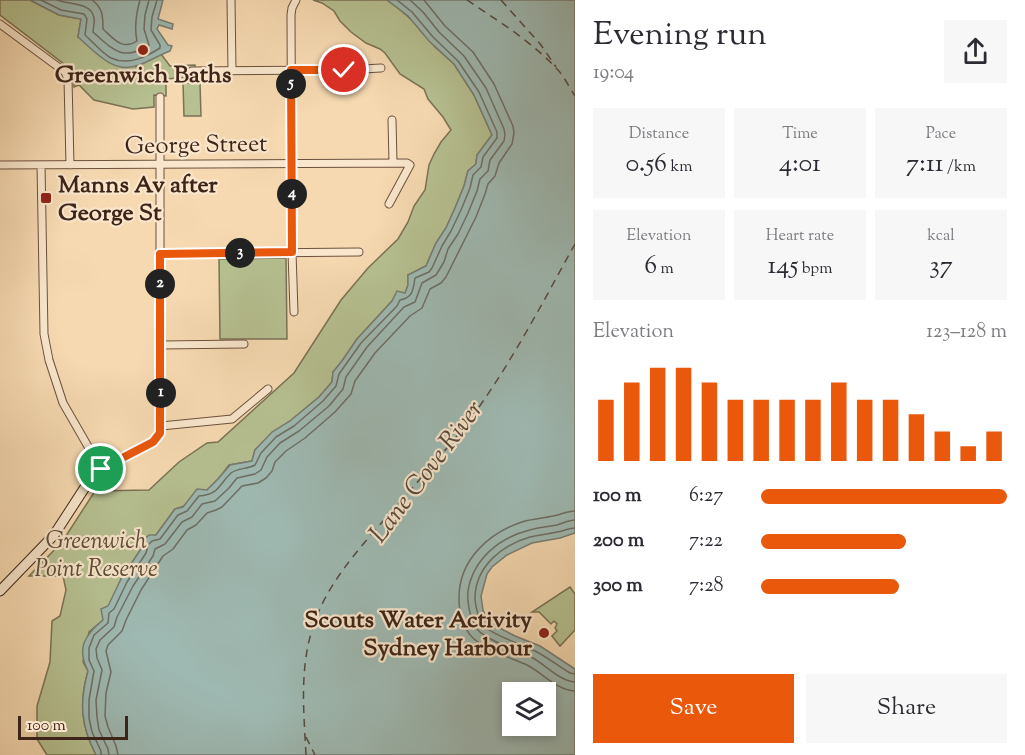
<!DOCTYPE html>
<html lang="en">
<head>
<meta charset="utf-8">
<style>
	body { margin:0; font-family:"Sorts Mill Goudy",serif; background:#f7f7f7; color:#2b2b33; height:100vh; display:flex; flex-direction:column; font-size:22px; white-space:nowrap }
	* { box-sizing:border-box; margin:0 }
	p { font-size:20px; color:#7c7c81 }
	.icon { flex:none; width:33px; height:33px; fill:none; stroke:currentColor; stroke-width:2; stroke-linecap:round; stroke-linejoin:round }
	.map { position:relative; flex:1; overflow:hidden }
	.panel { display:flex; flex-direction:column; background:#fff; width:450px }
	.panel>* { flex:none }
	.controls { position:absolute; left:502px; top:682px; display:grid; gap:12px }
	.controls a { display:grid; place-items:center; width:54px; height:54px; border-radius:0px; background:#fff; box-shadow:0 3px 9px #0003; font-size:30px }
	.scale { position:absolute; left:18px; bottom:15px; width:110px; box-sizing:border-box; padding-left:6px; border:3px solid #3e2418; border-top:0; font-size:16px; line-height:21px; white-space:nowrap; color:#3e2418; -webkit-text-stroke:4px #f9e6cc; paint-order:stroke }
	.pin { position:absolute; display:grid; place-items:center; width:51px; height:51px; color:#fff; margin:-26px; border:3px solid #fff; border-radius:50%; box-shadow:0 2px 6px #0007 }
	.km { position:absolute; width:30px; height:30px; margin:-15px; border-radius:50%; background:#222; color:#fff; font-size:16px; line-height:30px; text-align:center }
	.round { display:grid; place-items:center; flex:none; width:63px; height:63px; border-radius:0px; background:#f7f7f7 }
	.headline { display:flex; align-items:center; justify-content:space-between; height:102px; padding:0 18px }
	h1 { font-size:33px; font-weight:600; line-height:45px }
	.metrics { display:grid; grid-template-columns:repeat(3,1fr); gap:9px; height:102px; padding:6px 18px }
	.metrics div { display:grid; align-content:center; border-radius:0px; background:#f7f7f7; text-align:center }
	.metrics b { font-size:26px; font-weight:600 }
	.metrics small { font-size:16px; font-weight:400 }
	.metrics p { font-size:16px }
	.chart { height:168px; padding:12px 18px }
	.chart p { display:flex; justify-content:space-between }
	.chart svg { width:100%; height:108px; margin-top:6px; stroke:#ea580c; stroke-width:6 }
	.button { display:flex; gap:12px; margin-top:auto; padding:12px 18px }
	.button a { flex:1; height:69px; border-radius:0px; background:#ea580c; color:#fff; font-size:24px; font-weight:600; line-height:69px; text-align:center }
	.button a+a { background:#f7f7f7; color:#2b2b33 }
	ul { padding:0 18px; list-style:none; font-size:20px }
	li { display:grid; grid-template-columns:96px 72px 1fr; align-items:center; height:45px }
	li i { height:15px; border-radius:8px; background:#ea580c }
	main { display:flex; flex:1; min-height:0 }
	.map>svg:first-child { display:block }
	.green { fill:#b6c091; stroke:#7a7254; stroke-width:1.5 }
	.water { fill:#9eb9b2; stroke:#787d74; stroke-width:1.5; fill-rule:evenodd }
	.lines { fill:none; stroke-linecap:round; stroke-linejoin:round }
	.shore { stroke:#6e6e65; stroke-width:1.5 }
	.ferry { stroke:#56493e; stroke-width:1.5; stroke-dasharray:8 6; stroke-linecap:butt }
	.street-casing { stroke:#6c513e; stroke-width:9 }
	.secondary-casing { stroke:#3e2418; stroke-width:11 }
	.street { stroke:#f9e6cc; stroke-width:7 }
	.secondary { stroke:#f9e6cc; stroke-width:9 }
	.route-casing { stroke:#fff; stroke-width:12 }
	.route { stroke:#ea580c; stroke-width:8 }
	.poi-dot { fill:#8f2418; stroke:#f9e6cc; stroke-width:2 }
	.labels { text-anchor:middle; stroke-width:4.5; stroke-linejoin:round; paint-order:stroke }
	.poi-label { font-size:24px; font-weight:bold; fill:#3e2418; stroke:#f9e6cc }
	.street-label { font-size:24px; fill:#3e2418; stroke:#f9e6cc }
	.park-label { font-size:24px; font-style:italic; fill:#5c4b36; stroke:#f9e6cc }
	.water-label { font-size:26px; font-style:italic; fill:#56493e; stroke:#f9e6cc }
</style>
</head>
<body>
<main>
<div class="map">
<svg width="575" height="755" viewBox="0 0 575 755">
	<rect width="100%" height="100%" fill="#f6d9b1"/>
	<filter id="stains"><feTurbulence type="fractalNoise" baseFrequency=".00333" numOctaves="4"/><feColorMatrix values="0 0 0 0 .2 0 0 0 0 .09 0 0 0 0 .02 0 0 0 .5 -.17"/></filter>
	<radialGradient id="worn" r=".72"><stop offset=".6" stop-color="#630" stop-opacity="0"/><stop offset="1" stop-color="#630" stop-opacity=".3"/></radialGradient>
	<path class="green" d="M0,0H30L59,15L81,19L78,37L136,67L161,54L170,66L195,65L194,77L166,79V96L154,95V107L133,109L94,100L79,85L74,87L73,71L0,15Z
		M313,0H387L398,8L413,21L435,47L454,64L474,95L492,135L477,155L476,164L468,171L464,186L455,208L446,228L436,243L426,266L408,275V285L405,294L397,292L392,301L357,339L342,361L333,372L332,382L319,397L255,450L252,461L229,465C217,482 196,504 175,509L156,535L139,544L141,549L121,579L103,620L89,632L83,662L88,671C79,702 81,726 96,755H47L37,739V706L50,662L52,621L60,616L66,590L63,576H29L62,542L95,491L149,490L179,462L207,443L218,442L294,373L341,300L368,268L398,239L408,222L414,206L425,190L429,165L434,154L441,142L451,130L443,117L428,99L424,89L400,74L385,53L380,49L366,43L351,32L340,21L334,11L322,3Z
		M183,83H200L201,116H184Z
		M286,258L287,339H220L219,259Z
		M570,587L575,594V630L560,646L552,636L557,631L555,628L557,624L554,621L551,624L539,612H532Z"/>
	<path class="water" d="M30,0H163L158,19L173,24L172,29L159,25L157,29L168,45L172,46L170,51C159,55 150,61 139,65C114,75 95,52 78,37L81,19L59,15Z
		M387,0H575V533L560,538L532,543L507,555L492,567L487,574L481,596L483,610L488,622L515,636L540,646L575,669V755H96C81,726 79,703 88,671C76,648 85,635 103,620L101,609L108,606L121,579L141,549L139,544L149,535H156L175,509L183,507L197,489L207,490L219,478L230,465L252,461L255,450L272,432L290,421L319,397L332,382L333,372L342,361L357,339L392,301L397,291L405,293L408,285V275L426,266L436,243L446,228L455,208L464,186L468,171L476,164L477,155L492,135L474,95L454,64L429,41L408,16ZM513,693H546V726H513Z"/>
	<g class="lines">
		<path class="shore" d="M41,0L61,10L84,14L87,19L85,35C93,42 102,53 111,58C128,66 146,57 160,48V45L151,30L152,17L157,0
			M57,0C69,5 92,2 94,18C95,23 93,28 93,32C113,50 123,62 149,45L144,29L145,15L149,0
			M92,0C103,8 103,17 103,29C113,38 122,51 137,41C134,27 136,14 140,0
			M575,511C567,511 560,515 553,516C544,518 534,519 525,521C489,532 458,560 459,600C459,612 464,630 473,638C486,650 511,658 527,665C543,673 556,690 575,691
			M575,520C569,520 564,523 557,525C548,527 539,527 530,530C500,537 473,559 468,591C467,602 470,621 478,630C486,640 518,651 531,657C545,664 559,681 575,682
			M575,528C569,528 563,531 557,532C548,534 539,535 530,537C502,545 476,566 475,597C475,605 479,622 485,627C497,637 521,644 535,651C547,657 558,666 570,673L575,674
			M101,755V751L92,732L89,718V700L94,671L89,660V648L94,635L108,623L109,613L114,609L127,582L146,553L148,545L152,541L160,539L178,515L187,511L199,496C219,495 219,484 231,473C237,468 248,469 255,465L261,453L276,437L294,426L323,401L336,386L339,374L361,343L397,306L400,300C413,298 413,290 415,278L429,272L432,268L442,246L451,231L461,210L470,188L473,175L481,167L483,157L497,138V132L479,92L458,61L433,37L412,12L397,0
			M109,755L108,749L99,730L97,717L96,700L102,670L97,658L96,649L100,640L114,627L117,617L133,586L153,556L155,549L165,544L182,522L192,517L202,504L215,501L229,488L237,478L255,474L261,470L267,457L280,443L299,431L329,406L343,389L346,377L367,347L404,307L415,302L422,283L436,275L444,262L448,249L458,234L468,213L477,191L480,179L488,171L490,160L504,141L505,135L504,129L486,88L464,56L439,32L423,12L410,0
			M118,755L116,746L108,727L105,716L106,693L111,672L106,651L108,645L122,631L126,620L141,590L163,556L173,549L187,530L196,525L207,513L216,510L222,507L242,486L258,483L266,478L272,471L275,462L286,451L305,438L335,412L351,394L355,381L375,353L410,316L422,308L430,289L441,283L446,277L476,217L485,194L488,184L495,176L499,163L512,144L514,133L513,126L494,84L473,52L445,26L424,0"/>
		<path class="ferry" d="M467,0C498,21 531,41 557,69C564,76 569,87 575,96
			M501,0L541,45L556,67
			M306,737L315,755
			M306,755C304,715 300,676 310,637C322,588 358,550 390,513C415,485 439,458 462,430C507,372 540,307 575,244"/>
		<defs>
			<path id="street" d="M231,0L232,70
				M0,24L65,72L68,79L70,165
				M192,71L344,70L381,68
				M392,120L393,162
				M0,165L407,163L410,165L389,204
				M41,165L44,334L49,360L63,403L101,469L153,442L160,433V97
				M160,254L359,252
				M294,312L292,252L291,15L292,8L296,0
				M161,345L244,344
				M161,426L232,419L268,389"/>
			<path id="secondary" d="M0,591L54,535L91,478L101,469"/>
		</defs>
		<use href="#street" class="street-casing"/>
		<use href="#secondary" class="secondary-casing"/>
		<use href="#street" class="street"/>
		<use href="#secondary" class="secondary"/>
	</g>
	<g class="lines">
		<defs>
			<path id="route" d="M101,469L153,442L160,433V254L292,252L291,70H344"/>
		</defs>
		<use href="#route" class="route-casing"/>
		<use href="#route" class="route"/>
	</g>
	<g class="poi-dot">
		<circle cx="143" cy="50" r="6"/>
		<rect x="40" y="192" width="12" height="12" rx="3"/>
		<circle cx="544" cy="633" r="6"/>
	</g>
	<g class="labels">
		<g class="poi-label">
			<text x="143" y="82">Greenwich Baths</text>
			<text x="58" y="192" text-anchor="start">Manns Av after<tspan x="58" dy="28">George St</tspan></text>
			<text x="532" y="627" text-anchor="end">Scouts Water Activity<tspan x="532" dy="28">Sydney Harbour</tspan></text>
		</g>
		<g class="street-label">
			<text transform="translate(196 144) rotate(-1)" y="8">George Street</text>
		</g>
		<g class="park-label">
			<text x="96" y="548">Greenwich<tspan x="96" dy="28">Point Reserve</tspan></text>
		</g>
		<g class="water-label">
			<text transform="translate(425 471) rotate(-53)" y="9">Lane Cove River</text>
		</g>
	</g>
	<rect width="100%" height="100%" filter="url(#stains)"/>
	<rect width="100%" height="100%" fill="url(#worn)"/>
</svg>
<div class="controls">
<a><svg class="icon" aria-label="layers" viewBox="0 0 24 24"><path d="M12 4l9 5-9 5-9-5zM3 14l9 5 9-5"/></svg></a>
</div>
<div class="scale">100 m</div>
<div class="pin" style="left:101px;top:469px;background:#1e9e55"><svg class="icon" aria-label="arrive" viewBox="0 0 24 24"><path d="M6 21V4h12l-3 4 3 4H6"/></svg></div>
<div class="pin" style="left:344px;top:70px;background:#d93025"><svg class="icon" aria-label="check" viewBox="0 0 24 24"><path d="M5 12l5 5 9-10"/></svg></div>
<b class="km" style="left:161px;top:393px">1</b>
<b class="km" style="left:160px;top:284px">2</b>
<b class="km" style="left:240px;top:253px">3</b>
<b class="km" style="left:292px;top:194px">4</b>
<b class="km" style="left:291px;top:84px">5</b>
</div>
<section class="panel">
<div class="headline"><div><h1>Evening run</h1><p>19:04</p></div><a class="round"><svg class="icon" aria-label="share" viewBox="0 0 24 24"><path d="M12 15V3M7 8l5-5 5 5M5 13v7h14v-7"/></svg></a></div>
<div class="metrics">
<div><p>Distance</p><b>0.56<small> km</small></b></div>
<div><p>Time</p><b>4:01</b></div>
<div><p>Pace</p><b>7:11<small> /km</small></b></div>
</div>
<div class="metrics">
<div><p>Elevation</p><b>6<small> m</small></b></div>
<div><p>Heart rate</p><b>145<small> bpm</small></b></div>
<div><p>kcal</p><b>37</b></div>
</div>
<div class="chart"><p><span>Elevation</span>123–128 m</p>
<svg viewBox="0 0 160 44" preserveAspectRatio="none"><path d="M5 44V19M15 44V12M25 44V6M35 44V6M45 44V12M55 44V19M65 44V19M75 44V19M85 44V19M95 44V12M105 44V19M115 44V19M125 44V25M135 44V32M145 44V38M155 44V32"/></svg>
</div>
<ul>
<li><b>100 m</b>6:27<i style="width:100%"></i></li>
<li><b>200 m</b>7:22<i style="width:59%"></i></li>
<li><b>300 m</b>7:28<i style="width:56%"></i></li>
</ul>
<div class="button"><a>Save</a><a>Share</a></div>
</section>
</main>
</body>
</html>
